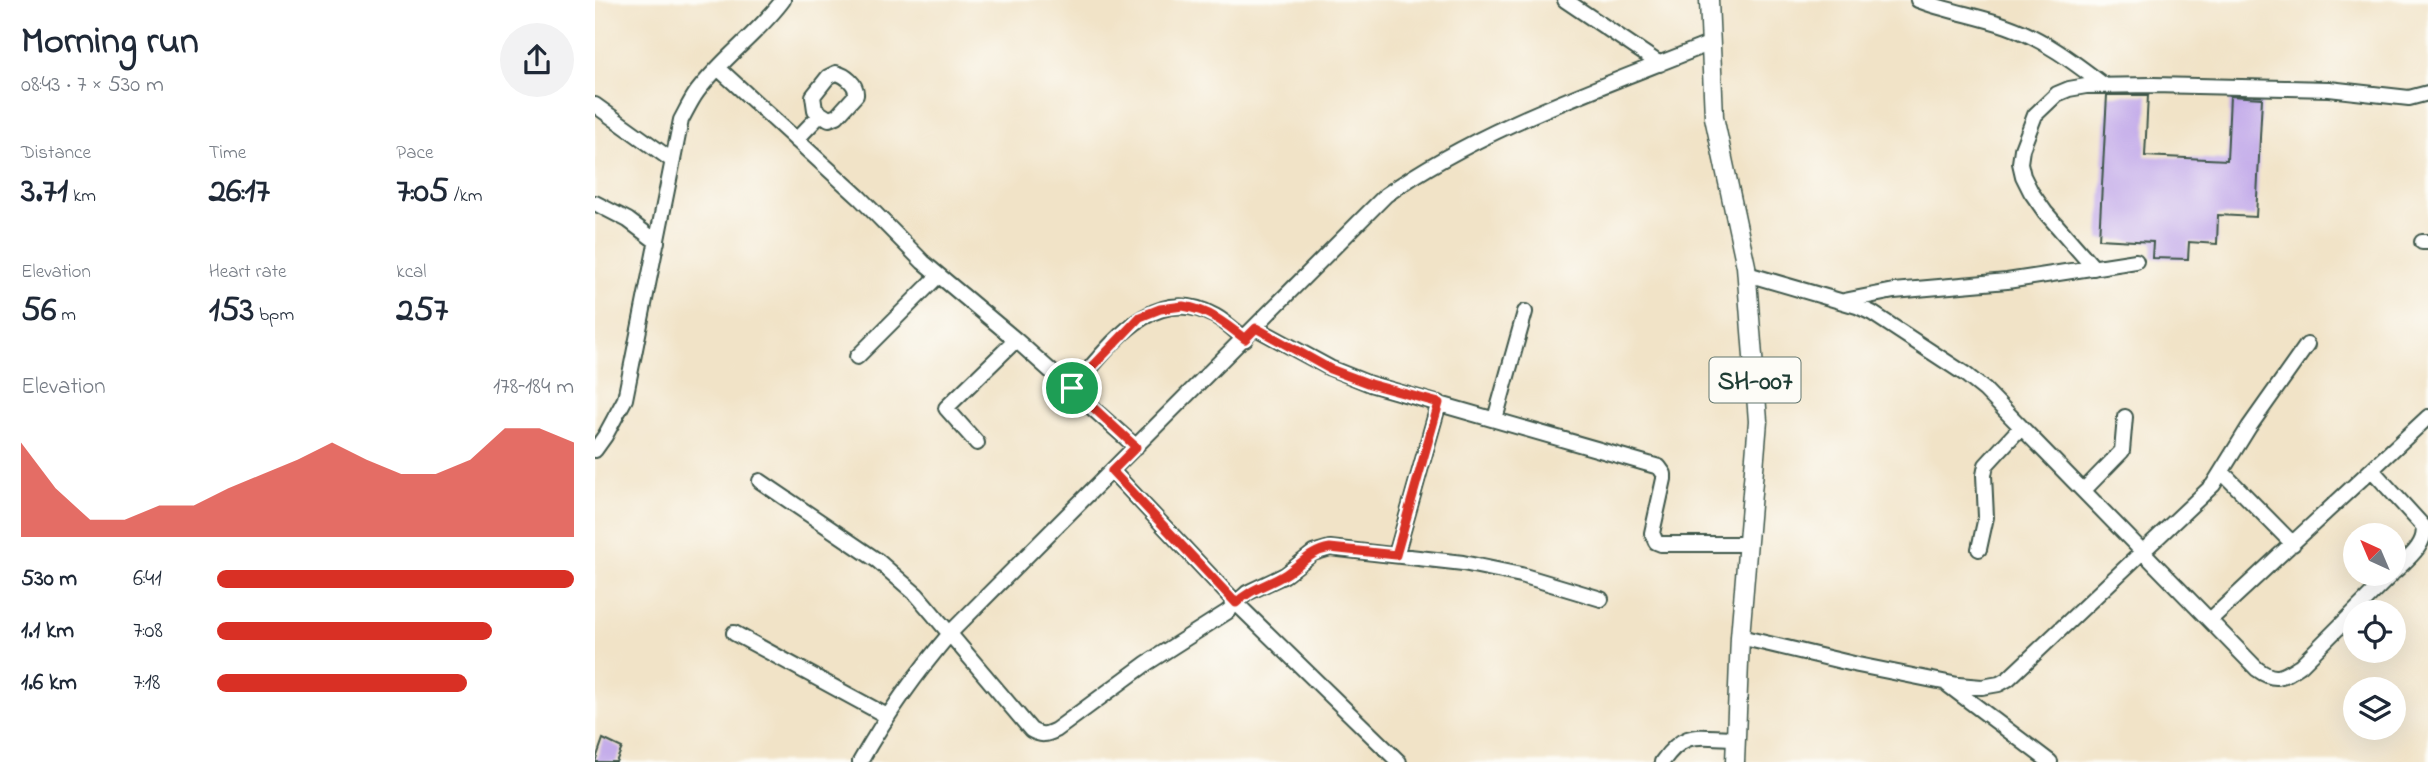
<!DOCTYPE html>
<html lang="en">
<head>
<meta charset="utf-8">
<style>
	body { margin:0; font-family:"Indie Flower",sans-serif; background:#f2f2f3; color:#1f2937; height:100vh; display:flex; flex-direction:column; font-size:26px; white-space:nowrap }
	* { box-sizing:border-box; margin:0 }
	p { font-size:23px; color:#747a83 }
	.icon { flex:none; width:38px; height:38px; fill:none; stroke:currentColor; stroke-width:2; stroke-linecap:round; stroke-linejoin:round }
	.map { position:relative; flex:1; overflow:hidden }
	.details { display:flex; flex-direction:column; background:#fff; width:595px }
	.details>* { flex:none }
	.needle { width:46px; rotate:316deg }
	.tools { position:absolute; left:1748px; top:523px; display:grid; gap:14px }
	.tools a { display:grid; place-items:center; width:63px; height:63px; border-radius:50%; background:#fff; box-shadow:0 7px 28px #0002; font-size:35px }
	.pin { position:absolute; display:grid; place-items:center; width:60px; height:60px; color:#fff; margin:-30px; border:4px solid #fff; border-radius:50%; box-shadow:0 2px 7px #0007 }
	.round { display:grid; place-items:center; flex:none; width:74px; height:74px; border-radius:37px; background:#f2f2f3 }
	.overview { display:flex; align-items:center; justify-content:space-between; height:119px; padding:0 21px }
	h1 { font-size:38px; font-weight:700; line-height:52px }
	.stats { display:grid; grid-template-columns:repeat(3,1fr); gap:10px; height:119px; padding:7px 21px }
	.stats div { display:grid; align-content:center }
	.stats b { font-size:35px; font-weight:700 }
	.stats small { font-size:19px; font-weight:400 }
	.stats p { font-size:19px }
	.chart { height:196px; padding:14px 21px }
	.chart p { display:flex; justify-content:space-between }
	.chart svg { width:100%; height:126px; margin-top:7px; fill:#d93025; opacity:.7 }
	ul { padding:0 21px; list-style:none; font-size:23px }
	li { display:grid; grid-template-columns:112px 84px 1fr; align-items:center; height:52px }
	li i { height:18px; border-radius:9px; background:#d93025 }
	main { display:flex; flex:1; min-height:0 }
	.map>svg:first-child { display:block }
	.building { fill:#bda3e8 }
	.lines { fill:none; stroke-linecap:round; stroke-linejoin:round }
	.minor-casing { stroke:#3e564a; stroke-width:18 }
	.major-casing { stroke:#3e564a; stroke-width:21 }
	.minor { stroke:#fff; stroke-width:14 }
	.major { stroke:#fff; stroke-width:18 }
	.route-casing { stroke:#fff; stroke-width:14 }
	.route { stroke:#d93025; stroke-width:9 }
	.labels { text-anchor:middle; stroke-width:5; stroke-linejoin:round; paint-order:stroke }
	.shield { fill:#fdfcf7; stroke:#62766e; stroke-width:2 }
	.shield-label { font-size:26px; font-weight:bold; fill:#1f3d34 }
</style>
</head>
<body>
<main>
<section class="details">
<div class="overview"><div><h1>Morning run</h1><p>08:43 · 7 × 530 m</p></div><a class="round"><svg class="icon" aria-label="share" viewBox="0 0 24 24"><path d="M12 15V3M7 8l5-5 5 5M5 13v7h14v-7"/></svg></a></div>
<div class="stats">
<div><p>Distance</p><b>3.71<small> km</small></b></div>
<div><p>Time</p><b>26:17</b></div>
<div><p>Pace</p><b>7:05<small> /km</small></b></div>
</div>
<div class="stats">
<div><p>Elevation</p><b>56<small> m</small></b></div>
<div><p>Heart rate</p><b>153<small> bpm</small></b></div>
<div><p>kcal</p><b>257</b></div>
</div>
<div class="chart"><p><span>Elevation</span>178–184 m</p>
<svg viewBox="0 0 160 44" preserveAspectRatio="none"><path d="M0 44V11L10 27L20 38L30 38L40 33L50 33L60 27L70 22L80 17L90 11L100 17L110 22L120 22L130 17L140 6L150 6L160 11V44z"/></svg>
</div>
<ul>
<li><b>530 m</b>6:41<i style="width:100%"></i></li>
<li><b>1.1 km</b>7:08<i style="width:77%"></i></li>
<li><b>1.6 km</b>7:18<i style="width:70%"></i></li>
</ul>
</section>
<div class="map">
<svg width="1833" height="762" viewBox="0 0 1833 762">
	<rect width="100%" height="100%" fill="#fdfcf7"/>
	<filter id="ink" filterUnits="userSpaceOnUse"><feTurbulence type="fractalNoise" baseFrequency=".0143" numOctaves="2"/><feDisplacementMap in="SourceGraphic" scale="14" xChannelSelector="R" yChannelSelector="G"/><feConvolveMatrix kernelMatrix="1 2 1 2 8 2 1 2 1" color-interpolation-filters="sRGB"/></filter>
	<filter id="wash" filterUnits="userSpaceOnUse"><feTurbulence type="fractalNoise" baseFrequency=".00686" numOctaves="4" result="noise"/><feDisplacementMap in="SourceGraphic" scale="28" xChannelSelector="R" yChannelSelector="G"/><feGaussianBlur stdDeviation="1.57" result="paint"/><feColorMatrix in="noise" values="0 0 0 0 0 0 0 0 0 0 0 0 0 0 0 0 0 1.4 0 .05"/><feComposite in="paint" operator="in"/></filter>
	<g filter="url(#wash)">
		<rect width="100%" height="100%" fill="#f1e3c7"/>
		<g id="blocks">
			<path class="building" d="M1512,95H1553L1550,156L1632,160L1635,96L1667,98L1661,217L1623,215L1622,244L1594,242L1593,259L1557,258L1558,242L1504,239Z
				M8,739L27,748L21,762H0Z"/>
		</g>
	</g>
	<g filter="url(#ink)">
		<use href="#blocks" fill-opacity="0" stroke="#3e564a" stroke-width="2"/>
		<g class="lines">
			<defs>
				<path id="minor" d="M970,0L1065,64
					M1323,0C1352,11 1383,16 1412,26C1449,39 1480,63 1510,86
					M123,68L265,198L328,262L421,340L541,447
					M241,73C250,75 262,84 261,95L242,116L234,119L220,110L218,96L233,77Z
					M0,105L78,161
					M201,140L225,115
					M0,203L33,220L62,242
					M1827,242H1833
					M1499,268L1450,212L1436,192L1428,176L1425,163L1427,149L1440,115L1462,94L1474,89L1491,86L1558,85L1734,89L1814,98L1833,93
					M1152,274L1262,306L1277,313L1370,374L1390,390L1662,669C1681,683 1688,677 1706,665L1797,574
					M1249,301L1299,291L1412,281L1541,261
					M661,328L735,368L775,384L1064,467L1069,474V479L1057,533L1061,542L1066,544H1153
					M262,357L343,276
					M477,389C514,348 557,281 620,316C631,322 641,332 650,339
					M900,419L930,312
					M382,443L351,408L421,340
					M0,450L10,436L30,399L86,120C91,111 96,100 102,92C127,58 163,34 188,0
					M1777,470L1828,526C1833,544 1811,560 1799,572
					M517,471L641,603L804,762
					M1627,472L1698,544
					M165,481L283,561L322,595L436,730C446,736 451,735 461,730L552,663L632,612L652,593L690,575L718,553L735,548L868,563L926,575L1006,599
					M1489,490L1527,451L1530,417
					M1384,549L1391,517L1389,475L1391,465L1426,427
					M801,555L844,403
					M1615,620L1833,417
					M139,633L292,716
					M1145,637L1263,665L1363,685L1387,687L1404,684L1413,679L1618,485L1654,427L1712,345
					M1353,685L1455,762
					M265,762C292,714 322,672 358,630L791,195C887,127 1007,87 1116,43
					M1067,762C1091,728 1104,738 1141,738"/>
				<path id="major" d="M1114,0L1119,117L1151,266L1163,421L1145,637L1140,762"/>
			</defs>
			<use href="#minor" class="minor-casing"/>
			<use href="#major" class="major-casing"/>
			<use href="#minor" class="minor"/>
			<use href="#major" class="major"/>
		</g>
	</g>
	<g class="lines" filter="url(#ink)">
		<defs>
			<path id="route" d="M588,306C614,310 630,323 650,339L661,328L735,369L775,384L844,403L801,555L735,548C716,551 706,564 691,574C674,585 656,588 641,603L517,471L541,447L477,388L545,317L565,309Z"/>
		</defs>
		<use href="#route" class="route-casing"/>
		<use href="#route" class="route"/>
	</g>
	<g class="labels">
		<rect class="shield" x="1114.5" y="357.5" width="91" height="45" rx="5"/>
		<g class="shield-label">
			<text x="1160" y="389">SH-007</text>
		</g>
	</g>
</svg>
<div class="tools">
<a><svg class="needle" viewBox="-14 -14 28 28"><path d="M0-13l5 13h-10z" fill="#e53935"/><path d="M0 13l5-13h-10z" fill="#747a83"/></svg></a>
<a><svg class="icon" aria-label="locate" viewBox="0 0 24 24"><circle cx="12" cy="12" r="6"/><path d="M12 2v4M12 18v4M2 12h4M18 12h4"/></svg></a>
<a><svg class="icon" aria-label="layers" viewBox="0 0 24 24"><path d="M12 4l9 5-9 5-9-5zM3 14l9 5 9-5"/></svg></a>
</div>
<div class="pin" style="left:477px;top:388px;background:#1e9e55"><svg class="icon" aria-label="arrive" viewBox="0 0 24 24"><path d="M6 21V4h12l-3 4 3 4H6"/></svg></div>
</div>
</main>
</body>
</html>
